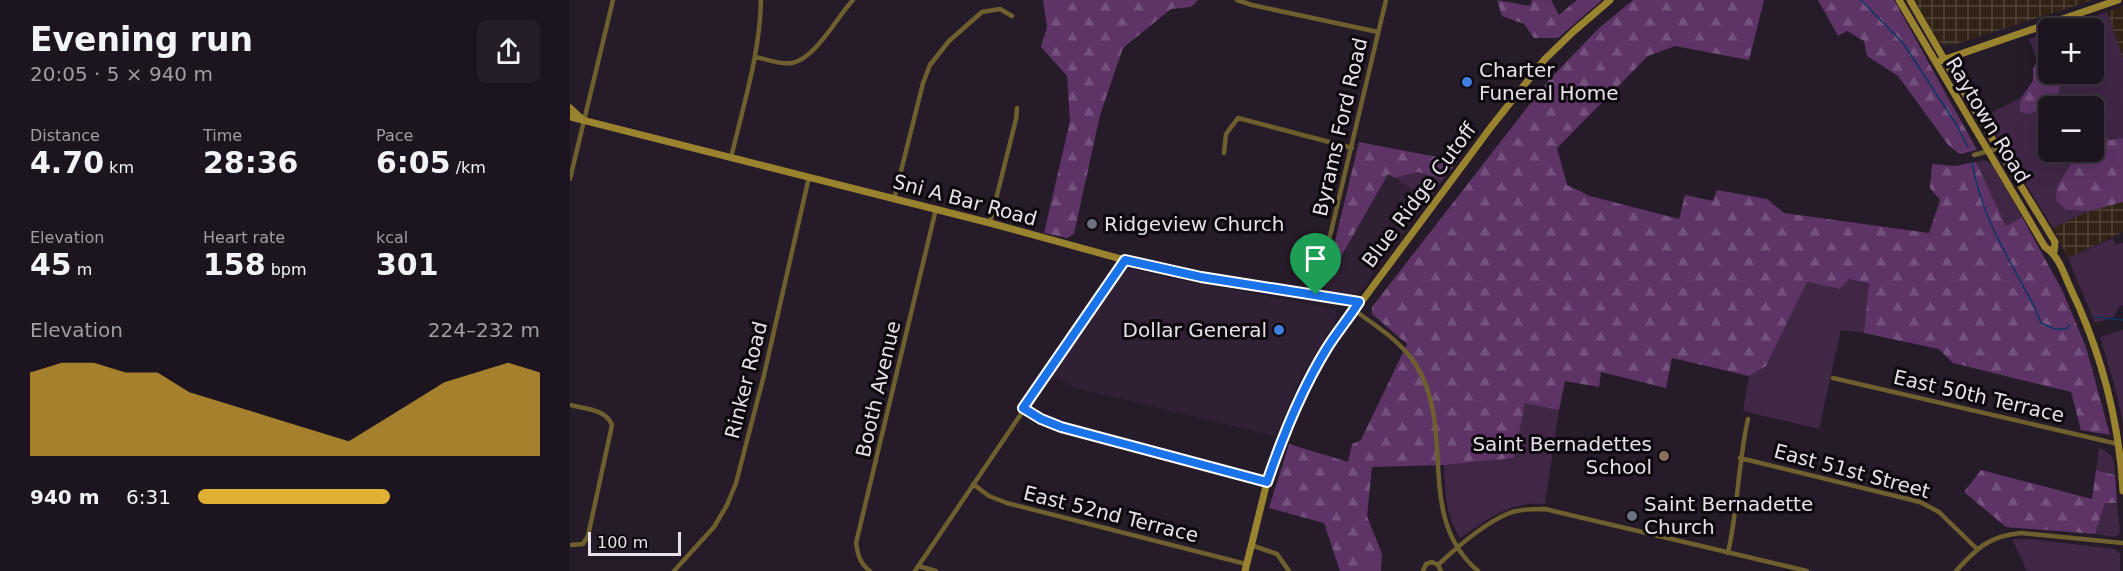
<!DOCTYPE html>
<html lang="en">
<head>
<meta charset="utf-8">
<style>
	body { margin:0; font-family:"DejaVu Sans",sans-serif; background:#251d27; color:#f1f3f6; height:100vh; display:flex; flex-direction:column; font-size:22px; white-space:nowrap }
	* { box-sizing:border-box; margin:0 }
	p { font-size:20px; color:#a09ea4 }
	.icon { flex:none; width:33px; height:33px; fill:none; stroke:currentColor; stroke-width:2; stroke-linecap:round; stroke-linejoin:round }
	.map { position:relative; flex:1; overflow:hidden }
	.side { display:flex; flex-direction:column; background:#1c141e; width:570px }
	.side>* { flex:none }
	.fabs { position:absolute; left:1468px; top:18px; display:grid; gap:12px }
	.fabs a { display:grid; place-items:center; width:66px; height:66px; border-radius:9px; background:#1c141e; box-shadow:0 6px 24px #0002,0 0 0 2px #3a333c; font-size:30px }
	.scale { position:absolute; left:18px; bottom:15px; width:93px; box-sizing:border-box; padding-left:6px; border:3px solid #e8e1ea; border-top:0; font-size:16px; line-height:21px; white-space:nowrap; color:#e8e1ea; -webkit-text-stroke:4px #0c080d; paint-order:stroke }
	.pin { position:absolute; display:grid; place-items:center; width:51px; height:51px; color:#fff; margin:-62px -26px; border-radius:50% 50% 50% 0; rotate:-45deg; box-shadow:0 0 6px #0007 }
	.pin .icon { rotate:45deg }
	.round { display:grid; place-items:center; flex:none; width:63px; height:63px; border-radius:9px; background:#251d27 }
	.headline { display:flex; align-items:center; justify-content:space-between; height:102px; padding:0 30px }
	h1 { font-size:33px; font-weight:800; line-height:45px }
	.figures { display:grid; grid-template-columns:repeat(3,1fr); gap:9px; height:102px; padding:6px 30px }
	.figures div { display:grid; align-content:center }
	.figures b { font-size:30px; font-weight:800 }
	.figures small { font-size:16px; font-weight:400 }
	.figures p { font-size:16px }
	.chart { height:168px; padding:12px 30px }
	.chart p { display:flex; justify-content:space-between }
	.chart svg { width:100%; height:108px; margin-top:6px; fill:#e0b034; opacity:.7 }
	ul { padding:0 30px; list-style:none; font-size:20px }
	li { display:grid; grid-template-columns:96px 72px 1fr; align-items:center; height:45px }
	li i { height:15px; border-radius:8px; background:#e0b034 }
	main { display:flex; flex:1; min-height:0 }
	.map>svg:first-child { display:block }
	.built { fill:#2f2033 }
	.industrial { fill:url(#industrial-grid) }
	.green { fill:#402746 }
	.forest { fill:url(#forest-firs) }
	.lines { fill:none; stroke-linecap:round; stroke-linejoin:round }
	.stream { stroke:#0b3666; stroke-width:1.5 }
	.street { stroke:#6d602e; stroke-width:4.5 }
	.secondary { stroke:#9a832f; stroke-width:7 }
	.route-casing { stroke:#fff; stroke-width:12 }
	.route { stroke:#1a73e8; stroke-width:8 }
	.shop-dot { fill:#3f7fe0; stroke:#0c080d; stroke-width:2 }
	.worship-dot { fill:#6b7280; stroke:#0c080d; stroke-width:2 }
	.education-dot { fill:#8d6e63; stroke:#0c080d; stroke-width:2 }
	.labels { text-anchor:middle; stroke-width:6; stroke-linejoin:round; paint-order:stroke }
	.poi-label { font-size:20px; fill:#e8e1ea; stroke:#0c080d; text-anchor:start }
	.street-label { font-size:20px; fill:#e8e1ea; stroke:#0c080d }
</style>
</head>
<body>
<main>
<section class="side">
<div class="headline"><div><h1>Evening run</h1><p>20:05 · 5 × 940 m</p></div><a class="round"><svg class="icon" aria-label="share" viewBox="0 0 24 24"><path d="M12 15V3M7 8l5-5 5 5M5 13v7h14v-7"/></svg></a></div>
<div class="figures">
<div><p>Distance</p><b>4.70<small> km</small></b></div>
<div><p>Time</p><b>28:36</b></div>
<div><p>Pace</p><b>6:05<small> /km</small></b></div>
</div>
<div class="figures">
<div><p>Elevation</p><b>45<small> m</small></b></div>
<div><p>Heart rate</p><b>158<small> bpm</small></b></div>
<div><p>kcal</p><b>301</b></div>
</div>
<div class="chart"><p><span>Elevation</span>224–232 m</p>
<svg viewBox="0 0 160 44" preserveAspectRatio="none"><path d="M0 44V10L10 6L20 6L30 10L40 10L50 18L60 22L70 26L80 30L90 34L100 38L110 30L120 22L130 14L140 10L150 6L160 10V44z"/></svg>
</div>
<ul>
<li><b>940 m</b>6:31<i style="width:56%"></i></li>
</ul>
</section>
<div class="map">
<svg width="1553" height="571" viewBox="0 0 1553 571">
	<defs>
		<pattern id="industrial-grid" width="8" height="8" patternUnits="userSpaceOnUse" patternTransform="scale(1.5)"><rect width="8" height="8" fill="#312417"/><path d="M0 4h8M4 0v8" fill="none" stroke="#4f4439"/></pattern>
		<pattern id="forest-firs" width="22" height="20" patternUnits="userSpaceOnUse" patternTransform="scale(1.5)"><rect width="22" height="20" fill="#5e3467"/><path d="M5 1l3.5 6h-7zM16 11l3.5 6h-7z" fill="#75517d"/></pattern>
	</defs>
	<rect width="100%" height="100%" fill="#261b28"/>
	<path class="built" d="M818,173L858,200L789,293L784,296L753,292Z
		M558,268L596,277L765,309L767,313L764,323L731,377L705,436L509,389L481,376L547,280Z"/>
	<path class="industrial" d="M1345,0H1524L1383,45H1375L1368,41Z
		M1553,6V58L1537,12Z
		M1553,202V232L1498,258L1483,228L1519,211Z"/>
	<path class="green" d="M1537,12L1553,58V138L1540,140L1524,129V106H1498L1487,97L1483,74H1524V28H1489Z
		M1479,32V60L1468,61L1459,39Z
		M1451,98L1449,111L1467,110L1479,131V152C1493,152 1496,149 1501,164L1487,186L1496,210L1519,211L1483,228L1414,116Z
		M1414,160L1423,165L1452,217L1436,226L1406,162Z
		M848,172L873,179L858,200L825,178Z
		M1543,238L1545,245L1553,243V306L1550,305L1544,317L1525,323L1498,258Z
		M1279,279L1300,285L1294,333L1271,330L1249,429L1173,411L1179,376L1196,366L1237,282L1270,289Z
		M1553,330V424L1545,387L1530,337Z
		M955,403L989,410L975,504C936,502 921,518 890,538C875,513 875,493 874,465L943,458Z
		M1529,448C1545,455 1544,459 1545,475L1526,470Z
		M1535,503H1547L1550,532L1546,537L1525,534Z
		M1442,539H1460L1545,549L1550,554V571H1457Z"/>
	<path class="forest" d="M473,0H628L621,7L601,9L553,48L530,115L504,234L497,238L474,233L500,121L497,76L471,47L477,27Z
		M927,0L960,6L962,0H981L989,15L1007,0H1032L988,38H964L954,24L932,16Z
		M1063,0H1194L1179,60L1105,46L1078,56L987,148L997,185L1020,196L1109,219L1115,195L1143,201L1147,190L1197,199L1214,213L1359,233L1370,200L1360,188L1362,164L1385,166L1406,162L1436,226L1452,217L1492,290L1516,347L1540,435L1511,430L1501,392L1383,363L1369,349L1294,333L1299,284L1279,279L1270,289L1237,282L1196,366L1179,376L1102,358L1096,388L1031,372L1029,387L995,381L989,410L955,403L944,458L874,465L802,467L797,516L812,554L811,571H770L754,523L699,508L719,444L778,462L782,444L791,440L837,344L802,314V307L977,82L1028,29Z
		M1248,0H1324L1407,150L1390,154L1379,146L1328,76L1297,56L1294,41L1277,31L1268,36Z
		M1479,60V74H1483L1490,86L1488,97L1498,106H1479V131L1467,111L1457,114L1449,111L1451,98L1463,81V68L1468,61Z
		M1524,129L1540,140L1553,138V202L1519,211L1496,210L1486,200L1487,186L1501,164L1494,152H1524Z
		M789,142L888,161L873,179L848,172L825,178L818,174L754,287Z
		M1411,470L1522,499L1526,470L1545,475L1547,503H1535L1525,534L1436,527L1394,492Z"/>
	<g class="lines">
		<path class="stream" d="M1291,0L1333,43L1386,124L1398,147
			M1402,162C1409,206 1430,244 1451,282C1459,298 1465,305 1471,323L1485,329H1497L1499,325
			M1525,317L1553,320"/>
		<path class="street" d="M667,0L682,5L808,32
			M185,57C197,59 210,65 222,63C245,59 267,17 283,0
			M654,153L656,134L668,118L782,148
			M1404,155L1429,148
			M161,158C173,106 190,54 191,0
			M0,179L43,0
			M324,199L353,83L360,65L379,41L412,12L430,9L442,16
			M420,223L446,119L447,108
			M746,295L816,0
			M784,310C806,326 831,341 846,365C887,430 844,517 908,571
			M1263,378L1548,444
			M0,405C15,409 36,409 42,425L18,536L13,544L0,545
			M453,408L471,419L491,427L697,482
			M1170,458L1350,502L1369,512L1407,549
			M403,484L419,496L437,503L676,564
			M681,545L707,554L719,571
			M1158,553C1168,509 1168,463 1178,419
			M868,565C888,546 912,525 937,514C949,509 962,509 975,509L1237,571
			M348,566L366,571
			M104,571L144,527L157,505L166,483L194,375L239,177
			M300,571C290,564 288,555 286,543L366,209
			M345,571L555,260
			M853,571L856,564L862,562L868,565L871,571
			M1386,571C1407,548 1419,536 1451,533L1553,543"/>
		<path class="secondary" d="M1329,0L1475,247C1488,255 1493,271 1499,285C1530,349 1549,420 1553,491
			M1340,0L1374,59L1485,242L1484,252
			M1370,61L1548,0
			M0,108L12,119
			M0,117L420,223L555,260L631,277L789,302
			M675,571L697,482L716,427L732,393L758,347L921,127L975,59L1004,31L1040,0"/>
	</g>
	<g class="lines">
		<defs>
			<path id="route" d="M555,260L631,277L789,302C779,318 767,332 757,348C731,390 713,435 697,482L491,427L471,419L453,408Z"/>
		</defs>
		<use href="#route" class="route-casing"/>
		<use href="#route" class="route"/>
	</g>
	<g class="shop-dot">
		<circle cx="897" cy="82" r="6"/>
		<circle cx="709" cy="330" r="6"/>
	</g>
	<g class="worship-dot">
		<circle cx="522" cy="224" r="6"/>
		<circle cx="1062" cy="516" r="6"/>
	</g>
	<circle class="education-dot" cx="1094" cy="456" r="6"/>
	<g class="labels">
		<g class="poi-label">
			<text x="909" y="77">Charter<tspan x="909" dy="23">Funeral Home</tspan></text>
			<text x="534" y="231">Ridgeview Church</text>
			<text x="697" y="337" text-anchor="end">Dollar General</text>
			<text x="1082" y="451" text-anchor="end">Saint Bernadettes<tspan x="1082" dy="23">School</tspan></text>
			<text x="1074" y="511">Saint Bernadette<tspan x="1074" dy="23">Church</tspan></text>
		</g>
		<g class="street-label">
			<text transform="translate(1418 120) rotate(59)" y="7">Raytown Road</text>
			<text transform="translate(770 127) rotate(-77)" y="7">Byrams Ford Road</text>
			<text transform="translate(849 195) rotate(-53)" y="7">Blue Ridge Cutoff</text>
			<text transform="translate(395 200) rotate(15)" y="7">Sni A Bar Road</text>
			<text transform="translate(176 380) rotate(-76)" y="7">Rinker Road</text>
			<text transform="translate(308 389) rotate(-77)" y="7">Booth Avenue</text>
			<text transform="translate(1409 396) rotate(13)" y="7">East 50th Terrace</text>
			<text transform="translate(1282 471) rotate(15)" y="7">East 51st Street</text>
			<text transform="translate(541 514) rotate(14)" y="7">East 52nd Terrace</text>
		</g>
	</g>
</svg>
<div class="fabs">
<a>+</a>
<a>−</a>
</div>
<div class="scale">100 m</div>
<div class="pin" style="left:746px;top:295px;background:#1e9e55"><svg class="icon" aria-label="arrive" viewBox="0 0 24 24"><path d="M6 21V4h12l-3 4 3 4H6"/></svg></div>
</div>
</main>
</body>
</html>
